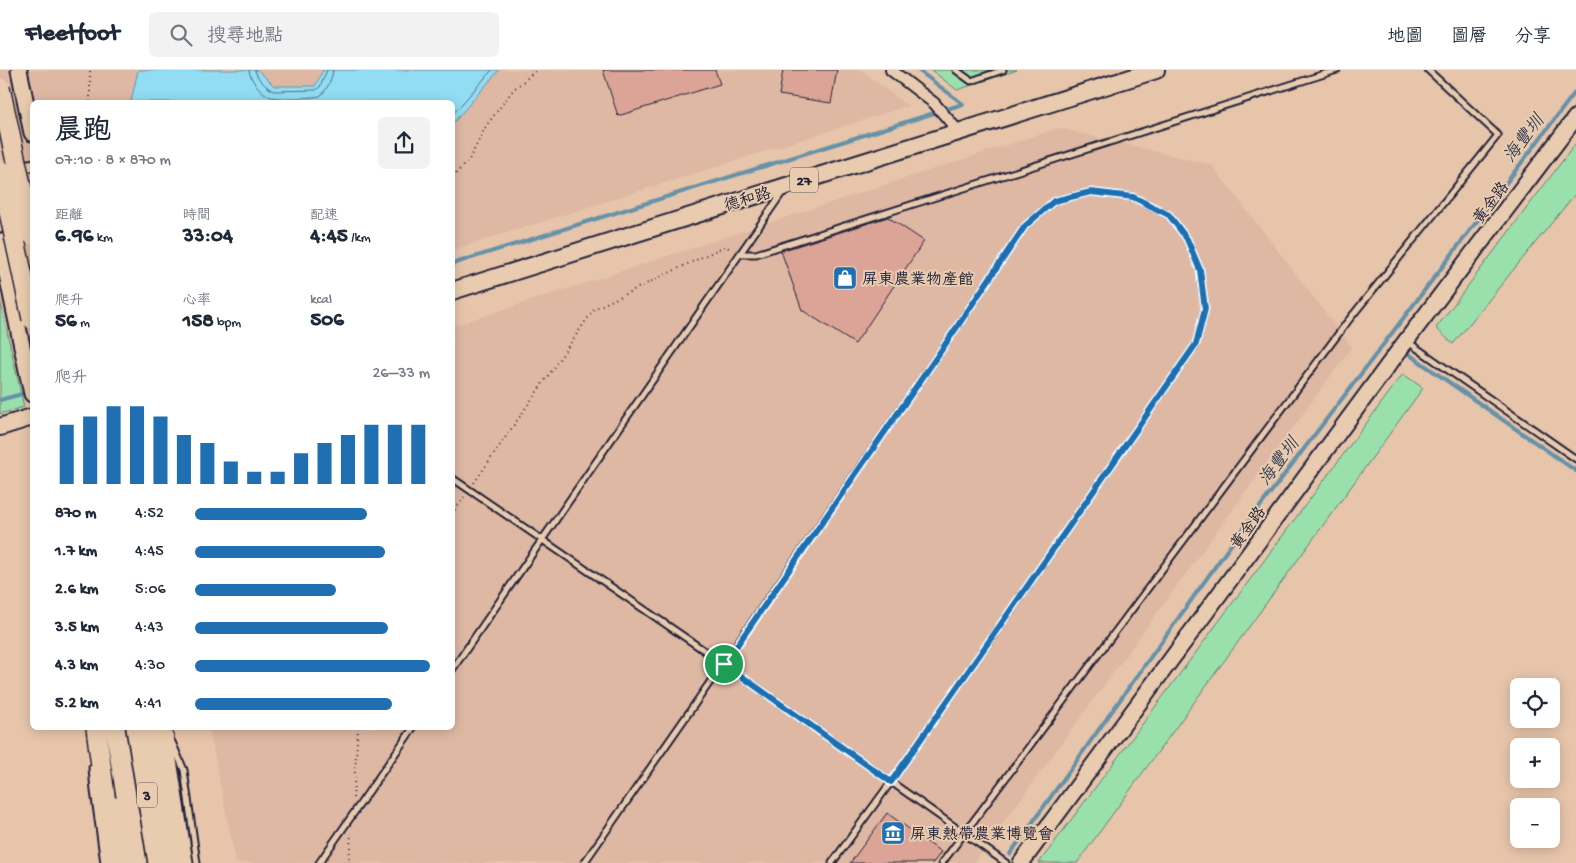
<!DOCTYPE html>
<html lang="zh-TW">
<head>
<meta charset="utf-8">
<style>
	body { margin:0; font-family:"Gochi Hand","LXGW WenKai TC",sans-serif; background:#f2f2f3; color:#1f2937; height:100vh; display:flex; flex-direction:column; font-size:19px; white-space:nowrap }
	* { box-sizing:border-box; margin:0 }
	p { font-size:16px; color:#747a83 }
	.icon { flex:none; width:28px; height:28px; fill:none; stroke:currentColor; stroke-width:2; stroke-linecap:round; stroke-linejoin:round }
	.map { position:relative; flex:1; overflow:hidden }
	.panel { position:absolute; left:30px; top:30px; width:425px; height:630px; display:flex; flex-direction:column; background:#fff; border-radius:8px; box-shadow:0 2px 12px #0003 }
	.panel>* { flex:none }
	.fabs { position:absolute; left:1510px; top:608px; display:grid; gap:10px }
	.fabs a { display:grid; place-items:center; width:50px; height:50px; border-radius:8px; background:#fff; box-shadow:0 2px 12px #0003; font-size:25px }
	.pin { position:absolute; display:grid; place-items:center; width:42px; height:42px; color:#fff; margin:-21px; border:2px solid #fff; border-radius:50%; box-shadow:0 1px 5px #0007 }
	.round { display:grid; place-items:center; flex:none; width:52px; height:52px; border-radius:8px; background:#f2f2f3 }
	.head { display:flex; align-items:center; justify-content:space-between; height:85px; padding:0 25px }
	h1 { font-size:28px; font-weight:800; line-height:38px }
	.figures { display:grid; grid-template-columns:repeat(3,1fr); gap:8px; height:85px; padding:5px 25px }
	.figures div { display:grid; align-content:center }
	.figures b { font-size:21px; font-weight:800 }
	.figures small { font-size:14px; font-weight:400 }
	.figures p { font-size:14px }
	.chart { height:140px; padding:10px 25px }
	.chart p { display:flex; justify-content:space-between }
	.chart svg { width:100%; height:90px; margin-top:5px; stroke:#1f6fb2; stroke-width:6 }
	ul { padding:0 25px; list-style:none; font-size:16px }
	li { display:grid; grid-template-columns:80px 60px 1fr; align-items:center; height:38px }
	li i { height:12px; border-radius:6px; background:#1f6fb2 }
	header { display:flex; align-items:center; gap:30px; box-sizing:border-box; height:70px; padding:0 25px; background:#fff; border-bottom:1px solid #e0e1e3 }
	header strong { font-size:24px }
	nav { display:flex; gap:28px; margin-inline-start:auto; font-size:18px }
	.search { width:350px; height:45px; background:#f2f2f3; display:flex; align-items:center; gap:12px; box-sizing:border-box; padding:0 18px; border-radius:8px; color:#747a83; font-size:19px }
	.map>svg:first-child { display:block }
	.built { fill:#dfb8a3 }
	.green { fill:#9ae0ad; stroke:#5e8174 }
	.water { fill:#92ddf3; stroke:#6592a9 }
	.lines { fill:none; stroke-linecap:round; stroke-linejoin:round }
	.shore { stroke:#4f6d85; stroke-width:1 }
	.stream { stroke:#6592a9; stroke-width:4 }
	.building { fill:#dba497; stroke:#22223b }
	.lane-casing { stroke:#22223b; stroke-width:9 }
	.street-casing { stroke:#22223b; stroke-width:14 }
	.secondary-casing { stroke:#22223b; stroke-width:19 }
	.primary-casing { stroke:#22223b; stroke-width:20 }
	.highway-casing { stroke:#22223b; stroke-width:22 }
	.path { stroke:#22223b; stroke-width:2; stroke-dasharray:1 4; stroke-linecap:butt }
	.lane { stroke:#e9ccaf; stroke-width:5 }
	.street { stroke:#e9ccaf; stroke-width:10 }
	.secondary { stroke:#e9ccaf; stroke-width:15 }
	.primary { stroke:#e9ccaf; stroke-width:16 }
	.highway { stroke:#e9ccaf; stroke-width:19 }
	.highway-bridge-casing { stroke:#22223b; stroke-width:22; stroke-linecap:butt }
	.highway-bridge { stroke:#e9ccaf; stroke-width:19 }
	.route-casing { stroke:#fff; stroke-width:10 }
	.route { stroke:#1f6fb2; stroke-width:6 }
	.labels { text-anchor:middle; stroke-width:4; stroke-linejoin:round; paint-order:stroke }
	.shield { fill:#e9ccaf; stroke:#5e555e; stroke-width:1 }
	.shield-label { font-size:15px; font-weight:bold; fill:#22223b }
	.street-label { font-size:16px; fill:#22223b; stroke:#e9ccaf }
	.poi-label { font-size:16px; fill:#22223b; stroke:#e9ccaf; text-anchor:start }
	.water-label { font-size:18px; font-style:italic; fill:#333e57; stroke:#e9ccaf }
</style>
</head>
<body>
<header>
<strong>Fleetfoot</strong>
<div class="search"><svg class="icon" aria-label="search" viewBox="0 0 24 24"><circle cx="10" cy="10" r="6"/><path d="M15 15l6 6"/></svg>搜尋地點</div>
<nav><a>地圖</a><a>圖層</a><a>分享</a></nav>
</header>
<div class="map">
<svg width="1576" height="793" viewBox="0 0 1576 793">
	<rect width="100%" height="100%" fill="#e7c5ab"/>
	<filter id="ink" filterUnits="userSpaceOnUse"><feTurbulence type="fractalNoise" baseFrequency=".02" numOctaves="2"/><feDisplacementMap in="SourceGraphic" scale="10" xChannelSelector="R" yChannelSelector="G"/><feConvolveMatrix kernelMatrix="1 2 1 2 8 2 1 2 1" color-interpolation-filters="sRGB"/></filter>
	<g filter="url(#ink)">
		<path class="built" d="M0,0H861L908,36L453,180L452,32H32V312L0,322Z
			M1059,58L1212,95L1352,277L974,793H236L209,658H452L453,256Z"/>
		<path class="green" d="M931,0H1017L957,20Z
			M1576,73V123L1453,274L1436,258Z
			M0,230L24,337L0,344Z
			M1403,304L1423,318L1077,793H1039Z"/>
		<path class="water" d="M138,0H258L274,16H315L323,0H499L453,53L452,32H131Z"/>
		<g class="lines">
			<path class="shore" d="M249,0C249,9 262,24 271,27C279,29 312,28 320,26C327,20 332,9 333,0
				M255,0C256,8 267,18 274,21L316,20L320,17L327,0
				M452,45L492,0"/>
			<path class="stream" d="M918,0L963,34
				M452,194L963,34
				M1403,280L1576,401
				M0,330L29,322
				M1010,784L1227,480L1576,21"/>
		</g>
		<path class="building" d="M603,0H715L720,14L618,46Z
			M783,0H837L831,33L779,25Z
			M888,147L924,171L855,274L802,240L781,181Z
			M887,743L941,782L933,793H850Z"/>
		<g class="lines">
			<defs>
				<path id="lane" d="M956,0L971,11L1003,0
					M740,184H756L1337,0
					M1408,272L1576,389
					M452,408L724,594L1006,793
					M452,600L782,123
					M172,672L184,700L197,793
					M92,698L94,721L104,793
					M319,793L413,658
					M584,793L936,288L1025,156L1054,131L1091,122L1133,127L1169,145L1187,169L1200,200L1205,239L1196,274L891,712L832,793
					M942,793L1348,251L1498,65L1428,0"/>
				<path id="street" d="M891,0L934,33L959,62
					M14,98L32,95"/>
				<path id="secondary" d="M19,0L32,63
					M0,171L32,324
					M148,658L169,793
					M115,735L125,793
					M1021,793L1406,271L1576,47"/>
				<path id="primary" d="M452,221L1156,0
					M0,357L32,347"/>
				<path id="highway" d="M96,658L114,793
					M115,658L137,793
					M136,658L158,793
					M162,658L183,793"/>
			</defs>
			<use href="#lane" class="lane-casing"/>
			<use href="#street" class="street-casing"/>
			<use href="#secondary" class="secondary-casing"/>
			<use href="#primary" class="primary-casing"/>
			<use href="#highway" class="highway-casing"/>
			<path class="path" d="M90,32V0
				M452,107L469,90L486,56L514,19L537,0
				M474,413L594,239L725,176L732,180
				M452,444L464,427
				M353,728L358,658
				M349,793L351,763"/>
			<use href="#lane" class="lane"/>
			<use href="#street" class="street"/>
			<use href="#secondary" class="secondary"/>
			<use href="#primary" class="primary"/>
			<use href="#highway" class="highway"/>
			<defs>
				<path id="highway-bridge" d="M0,18L32,165
					M0,100L32,249"/>
			</defs>
			<use href="#highway-bridge" class="highway-bridge-casing"/>
			<use href="#highway-bridge" class="highway-bridge"/>
		</g>
	</g>
	<g class="lines" filter="url(#ink)">
		<defs>
			<path id="route" d="M1091,122L1133,127L1169,145L1187,169L1200,200L1205,239L1196,274L891,712L724,594L936,288L1025,156L1054,131Z"/>
		</defs>
		<use href="#route" class="route-casing"/>
		<use href="#route" class="route"/>
	</g>
	<defs>
		<symbol id="shop-square" viewBox="-11 -11 22 22"><rect x="-9" y="-9" width="18" height="18" rx="4" fill="#1f6fb2" stroke="#e9ccaf"/><path d="M-5-2.5h2.3a2.7 3.5 0 0 1 5.4 0H5L5.5 6h-11ZM-1.5-2.5h3a1.5 2.3 0 0 0-3 0Z" fill="#fff"/></symbol>
		<symbol id="museum-square" viewBox="-11 -11 22 22"><rect x="-9" y="-9" width="18" height="18" rx="4" fill="#1f6fb2" stroke="#e9ccaf"/><path d="M0-6L6-3V-2H-6V-3ZM-5-1h2V3h-2ZM-1-1h2V3h-2ZM3-1h2V3H3ZM-6 4H6V6H-6Z" fill="#fff"/></symbol>
	</defs>
	<g fill-rule="evenodd">
		<use href="#shop-square" x="831" y="194" width="28" height="28"/>
		<use href="#museum-square" x="879" y="749" width="28" height="28"/>
	</g>
	<g class="labels">
		<g class="shield">
			<rect x="790" y="97.5" width="28" height="25" rx="4"/>
			<rect x="137" y="712.5" width="20" height="25" rx="4"/>
		</g>
		<g class="shield-label">
			<text x="804" y="115">27</text>
			<text x="147" y="730">3</text>
		</g>
		<g class="street-label">
			<text transform="translate(747 128) rotate(-17)" y="6">德和路</text>
			<text transform="translate(1490 132) rotate(-53)" y="6">黃金路</text>
			<text transform="translate(1247 457) rotate(-54)" y="6">黃金路</text>
		</g>
		<g class="poi-label">
			<text x="862" y="214">屏東農業物產館</text>
			<text x="910" y="769">屏東熱帶農業博覽會</text>
		</g>
		<g class="water-label">
			<text transform="translate(1523 68) rotate(-53)" y="6">海豐圳</text>
			<text transform="translate(1278 391) rotate(-53)" y="6">海豐圳</text>
		</g>
	</g>
</svg>
<div class="fabs">
<a><svg class="icon" aria-label="locate" viewBox="0 0 24 24"><circle cx="12" cy="12" r="6"/><path d="M12 2v4M12 18v4M2 12h4M18 12h4"/></svg></a>
<a>+</a>
<a>−</a>
</div>
<div class="pin" style="left:724px;top:594px;background:#1e9e55"><svg class="icon" aria-label="arrive" viewBox="0 0 24 24"><path d="M6 21V4h12l-3 4 3 4H6"/></svg></div>
<section class="panel">
<div class="head"><div><h1>晨跑</h1><p>07:10 · 8 × 870 m</p></div><a class="round"><svg class="icon" aria-label="share" viewBox="0 0 24 24"><path d="M12 15V3M7 8l5-5 5 5M5 13v7h14v-7"/></svg></a></div>
<div class="figures">
<div><p>距離</p><b>6.96<small> km</small></b></div>
<div><p>時間</p><b>33:04</b></div>
<div><p>配速</p><b>4:45<small> /km</small></b></div>
</div>
<div class="figures">
<div><p>爬升</p><b>56<small> m</small></b></div>
<div><p>心率</p><b>158<small> bpm</small></b></div>
<div><p>kcal</p><b>506</b></div>
</div>
<div class="chart"><p><span>爬升</span>26–33 m</p>
<svg viewBox="0 0 160 44" preserveAspectRatio="none"><path d="M5 44V15M15 44V11M25 44V6M35 44V6M45 44V11M55 44V20M65 44V24M75 44V33M85 44V38M95 44V38M105 44V29M115 44V24M125 44V20M135 44V15M145 44V15M155 44V15"/></svg>
</div>
<ul>
<li><b>870 m</b>4:52<i style="width:73%"></i></li>
<li><b>1.7 km</b>4:45<i style="width:81%"></i></li>
<li><b>2.6 km</b>5:06<i style="width:60%"></i></li>
<li><b>3.5 km</b>4:43<i style="width:82%"></i></li>
<li><b>4.3 km</b>4:30<i style="width:100%"></i></li>
<li><b>5.2 km</b>4:41<i style="width:84%"></i></li>
</ul>
</section>
</div>
</body>
</html>
